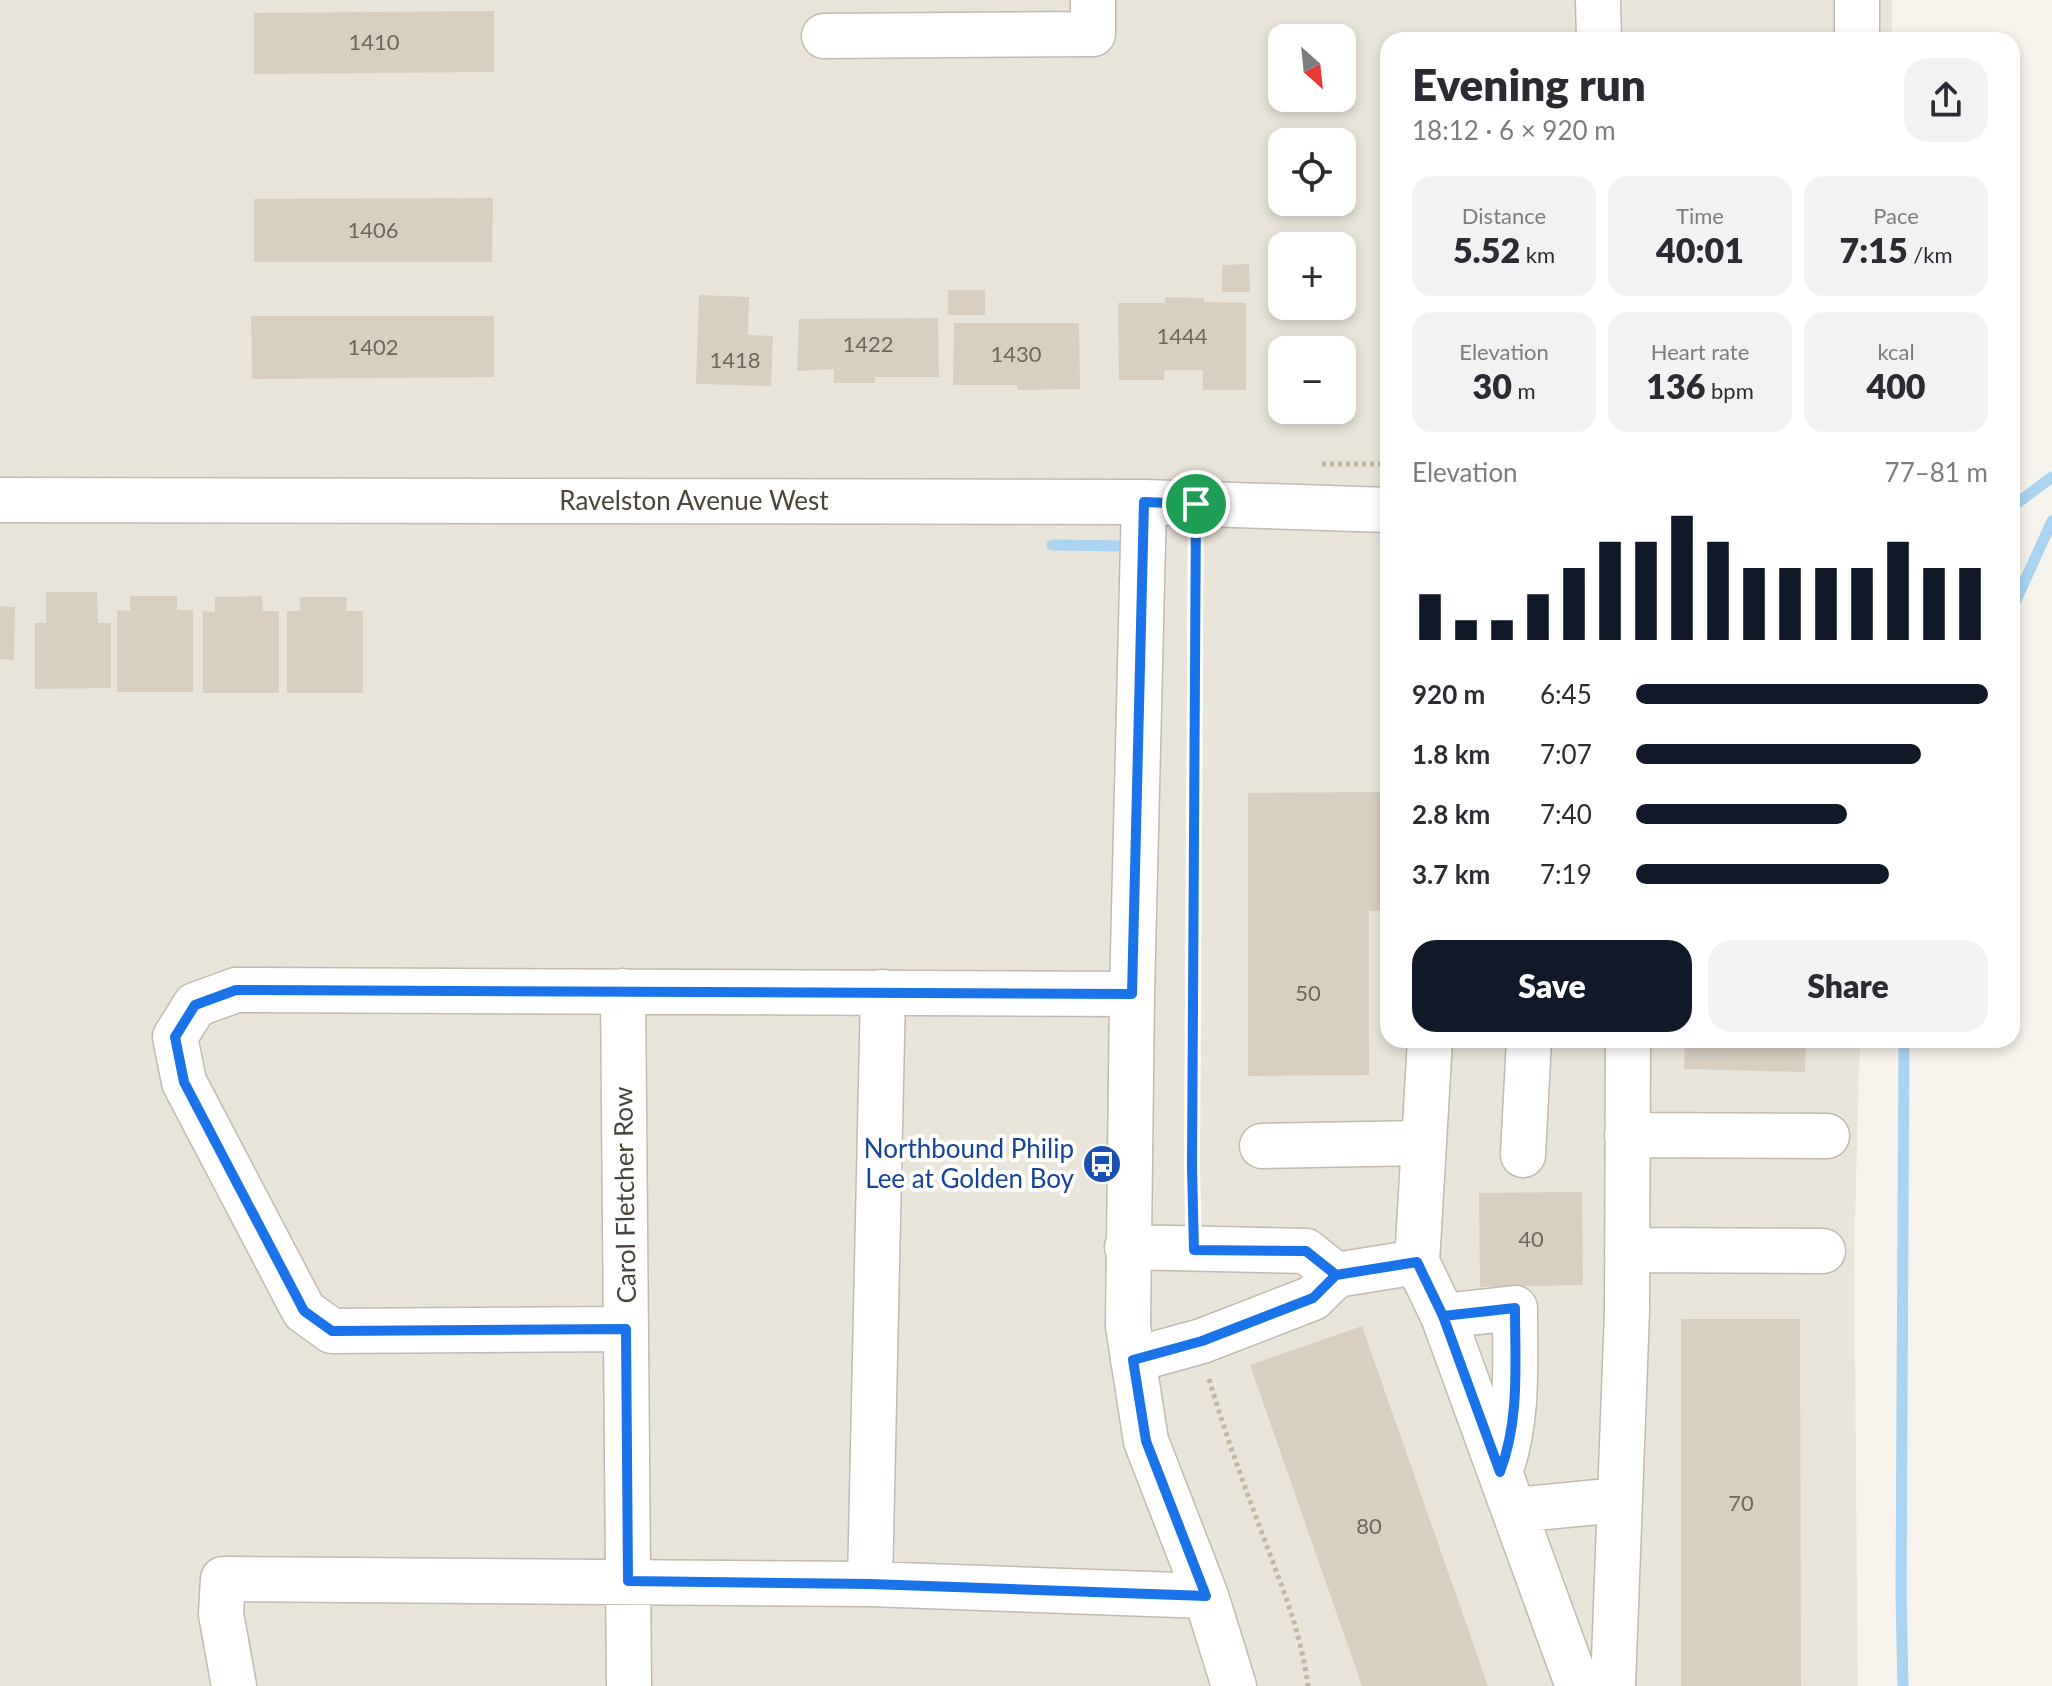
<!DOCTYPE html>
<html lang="en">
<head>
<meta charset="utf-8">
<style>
	body { margin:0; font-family:Lato,sans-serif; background:#f2f2f3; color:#2b2b33; height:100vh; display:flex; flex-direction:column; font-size:30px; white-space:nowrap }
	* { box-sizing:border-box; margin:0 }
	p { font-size:26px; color:#7c7c81 }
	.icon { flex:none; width:44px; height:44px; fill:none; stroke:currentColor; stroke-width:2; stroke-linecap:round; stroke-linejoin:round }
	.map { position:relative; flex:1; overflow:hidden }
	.sheet { position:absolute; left:1380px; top:32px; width:640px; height:1016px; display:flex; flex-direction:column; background:#fff; border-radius:24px; box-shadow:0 4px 12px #0003 }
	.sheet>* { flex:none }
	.needle { width:52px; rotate:153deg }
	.tools { position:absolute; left:1268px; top:24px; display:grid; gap:16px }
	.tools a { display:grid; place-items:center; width:88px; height:88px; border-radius:16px; background:#fff; box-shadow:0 4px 12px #0003; font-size:40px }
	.pin { position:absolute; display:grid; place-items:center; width:68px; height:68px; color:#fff; margin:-34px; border:4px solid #fff; border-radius:50%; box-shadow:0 2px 8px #0007 }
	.round { display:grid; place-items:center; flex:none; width:84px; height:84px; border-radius:24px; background:#f2f2f3 }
	.summary { display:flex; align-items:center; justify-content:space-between; height:136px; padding:0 32px }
	h1 { font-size:44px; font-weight:800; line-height:60px }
	.figures { display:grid; grid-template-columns:repeat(3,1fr); gap:12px; height:136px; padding:8px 32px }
	.figures div { display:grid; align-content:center; border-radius:20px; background:#f2f2f3; text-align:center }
	.figures b { font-size:34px; font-weight:800 }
	.figures small { font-size:22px; font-weight:400 }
	.figures p { font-size:22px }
	.chart { height:224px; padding:16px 32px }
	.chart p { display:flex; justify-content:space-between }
	.chart svg { width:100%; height:144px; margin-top:8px; stroke:#111827; stroke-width:6 }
	.action { display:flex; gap:16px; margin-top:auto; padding:16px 32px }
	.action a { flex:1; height:92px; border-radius:24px; background:#111827; color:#fff; font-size:32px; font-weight:800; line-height:92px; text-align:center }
	.action a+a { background:#f2f2f3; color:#2b2b33 }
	ul { padding:0 32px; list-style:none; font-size:26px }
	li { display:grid; grid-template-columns:128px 96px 1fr; align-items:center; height:60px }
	li i { height:20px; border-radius:10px; background:#111827 }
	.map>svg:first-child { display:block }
	.residential { fill:#eae5da; fill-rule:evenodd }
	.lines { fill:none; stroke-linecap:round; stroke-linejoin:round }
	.stream { stroke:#a9d4f2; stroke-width:11 }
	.building { fill:#d8cfc1 }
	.minor-casing { stroke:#c2bbae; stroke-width:47 }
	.path { stroke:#c4b79f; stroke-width:5; stroke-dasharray:4 4; stroke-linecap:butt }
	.minor { stroke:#fff; stroke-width:44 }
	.route-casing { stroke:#fff; stroke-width:16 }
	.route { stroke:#1a73e8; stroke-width:10 }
	.labels { text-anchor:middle; stroke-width:8; stroke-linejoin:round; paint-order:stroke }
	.number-label { font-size:22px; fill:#6e675b }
	.street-label { font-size:26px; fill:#4b4439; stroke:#fff }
	.transit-label { font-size:26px; fill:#164399; stroke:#fff; text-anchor:end }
</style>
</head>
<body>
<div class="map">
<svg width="2052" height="1686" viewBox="0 0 2052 1686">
	<rect width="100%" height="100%" fill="#f6f3ec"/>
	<path class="residential" d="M0,0H1892V40H1388V1040H1860L1854,1253L1858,1686H0ZM1282,38H1342V98H1282ZM1282,142H1342V202H1282ZM1282,246H1342V306H1282ZM1282,350H1342V410H1282Z"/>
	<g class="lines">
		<path class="stream" d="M2012,507L2052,477
			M1052,545L1127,546
			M2012,609L2052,521
			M1903,1686L1901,1595L1904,1040"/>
	</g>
	<path class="building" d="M494,11V72L254,74V13Z
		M493,198L492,262H254V199Z
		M1249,264L1250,292H1222V265Z
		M948,290H985V315H948Z
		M699,295L749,297L748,335L773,336L771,386L696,384Z
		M1165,297L1204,298V302L1246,303V390H1203V370H1165L1164,380H1119L1118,303H1165Z
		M251,316H494V377L252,379Z
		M938,318L939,377H875V383H834V369L797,371L799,319Z
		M954,323H1079L1080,389L1017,390V385H953Z
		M46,592H97L98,623H111V688L35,689V623H46Z
		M130,596H177V610H193V692H117V610L130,611Z
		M262,596L263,611H279V693H203V611L215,612V597Z
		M300,597H347L346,611H363V693H287V611H300Z
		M0,606L15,607L14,660L0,659Z
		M1388,792V911H1369V1075L1248,1076V793Z
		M1685,1040H1806L1805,1072L1684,1069Z
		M1582,1192L1583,1285L1480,1287L1479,1193Z
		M1681,1319H1800L1801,1686H1681Z
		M1362,1326L1488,1686H1362L1250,1365Z"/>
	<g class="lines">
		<defs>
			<path id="minor" d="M1598,0L1599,40
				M824,36L1093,34V0
				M1857,40V0
				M0,500L1144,502L1388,510
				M1144,502L1132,994L1128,1326L1146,1441L1206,1596L1234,1686
				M623,991L629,1686
				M883,992L870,1584L1206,1596
				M1430,1040L1417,1262L1443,1316L1576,1681
				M1627,1135L1827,1136
				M1262,1146L1424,1143
				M1523,1155L1529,1040
				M1127,1247L1306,1251L1336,1275
				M1627,1250L1823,1251
				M1443,1316L1515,1308C1515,1364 1519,1419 1500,1472
				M626,1329L332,1331L304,1311L184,1082L175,1037L195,1005L236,990L1132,994
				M1133,1360L1202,1341L1313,1298L1336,1275L1417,1262
				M1514,1510L1619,1500
				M234,1686L221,1614L223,1579L870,1584
				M1613,1686L1627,1311L1628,1040"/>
		</defs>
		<use href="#minor" class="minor-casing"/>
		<path class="path" d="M1322,464H1388
			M1193,1210L1196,544
			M1209,1379C1226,1437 1247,1493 1268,1549C1285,1594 1302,1638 1308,1686"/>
		<use href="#minor" class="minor"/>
	</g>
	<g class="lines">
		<defs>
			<path id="route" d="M1196,504L1144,502L1132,994L236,990L195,1005L175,1037L184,1082L304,1311L332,1331L626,1329L628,1581L870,1584L1206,1596L1146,1441L1133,1360L1202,1341L1313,1298L1336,1275L1417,1262L1443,1316L1500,1472C1520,1419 1515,1364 1515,1308L1443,1316L1417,1262L1336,1275L1306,1251L1194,1250L1192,1167L1196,504"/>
		</defs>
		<use href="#route" class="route-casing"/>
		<use href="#route" class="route"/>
	</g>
	<defs>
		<symbol id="bus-disc" viewBox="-11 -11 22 22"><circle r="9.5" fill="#1a4fb4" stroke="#fff"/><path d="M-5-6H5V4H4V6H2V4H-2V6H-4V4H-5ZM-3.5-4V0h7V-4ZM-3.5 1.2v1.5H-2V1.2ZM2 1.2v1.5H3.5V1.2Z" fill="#fff"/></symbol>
	</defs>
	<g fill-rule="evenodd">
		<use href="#bus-disc" x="1080" y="1142" width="44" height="44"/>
	</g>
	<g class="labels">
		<g class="number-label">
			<text x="374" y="50">1410</text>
			<text x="373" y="238">1406</text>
			<text x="1182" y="344">1444</text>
			<text x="868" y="352">1422</text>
			<text x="373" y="355">1402</text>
			<text x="1016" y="362">1430</text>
			<text x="735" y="368">1418</text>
			<text x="1308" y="1001">50</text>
			<text x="1531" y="1247">40</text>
			<text x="1741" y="1511">70</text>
			<text x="1369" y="1534">80</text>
		</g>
		<g class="street-label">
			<text x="694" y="510">Ravelston Avenue West</text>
			<text transform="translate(625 1195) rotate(-91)" y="9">Carol Fletcher Row</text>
		</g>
		<g class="transit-label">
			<text x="1074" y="1158">Northbound Philip<tspan x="1074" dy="30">Lee at Golden Boy</tspan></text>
		</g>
	</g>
</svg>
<div class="tools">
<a><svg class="needle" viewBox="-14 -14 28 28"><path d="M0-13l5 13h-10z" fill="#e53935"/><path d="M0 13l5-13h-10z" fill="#7c7c81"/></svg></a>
<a><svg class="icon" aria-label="locate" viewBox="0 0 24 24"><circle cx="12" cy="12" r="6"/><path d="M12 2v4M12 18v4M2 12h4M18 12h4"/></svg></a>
<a>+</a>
<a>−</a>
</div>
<div class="pin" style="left:1196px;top:504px;background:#1e9e55"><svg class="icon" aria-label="arrive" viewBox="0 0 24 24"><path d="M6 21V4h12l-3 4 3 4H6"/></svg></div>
<section class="sheet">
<div class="summary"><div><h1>Evening run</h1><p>18:12 · 6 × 920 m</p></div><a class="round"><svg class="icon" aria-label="share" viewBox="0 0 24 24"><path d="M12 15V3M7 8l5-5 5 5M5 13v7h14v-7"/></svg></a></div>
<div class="figures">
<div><p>Distance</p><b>5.52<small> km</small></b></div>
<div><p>Time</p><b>40:01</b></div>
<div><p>Pace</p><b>7:15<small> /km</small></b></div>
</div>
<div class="figures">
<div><p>Elevation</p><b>30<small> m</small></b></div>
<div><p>Heart rate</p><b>136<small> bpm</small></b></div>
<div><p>kcal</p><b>400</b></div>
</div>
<div class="chart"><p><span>Elevation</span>77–81 m</p>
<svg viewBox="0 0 160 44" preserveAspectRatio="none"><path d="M5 44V30M15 44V38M25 44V38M35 44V30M45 44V22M55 44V14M65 44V14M75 44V6M85 44V14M95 44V22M105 44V22M115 44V22M125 44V22M135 44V14M145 44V22M155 44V22"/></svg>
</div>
<ul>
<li><b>920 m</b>6:45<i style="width:100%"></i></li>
<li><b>1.8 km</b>7:07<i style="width:81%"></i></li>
<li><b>2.8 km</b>7:40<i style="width:60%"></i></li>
<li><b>3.7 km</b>7:19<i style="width:72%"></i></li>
</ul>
<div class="action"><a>Save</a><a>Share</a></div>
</section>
</div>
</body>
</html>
